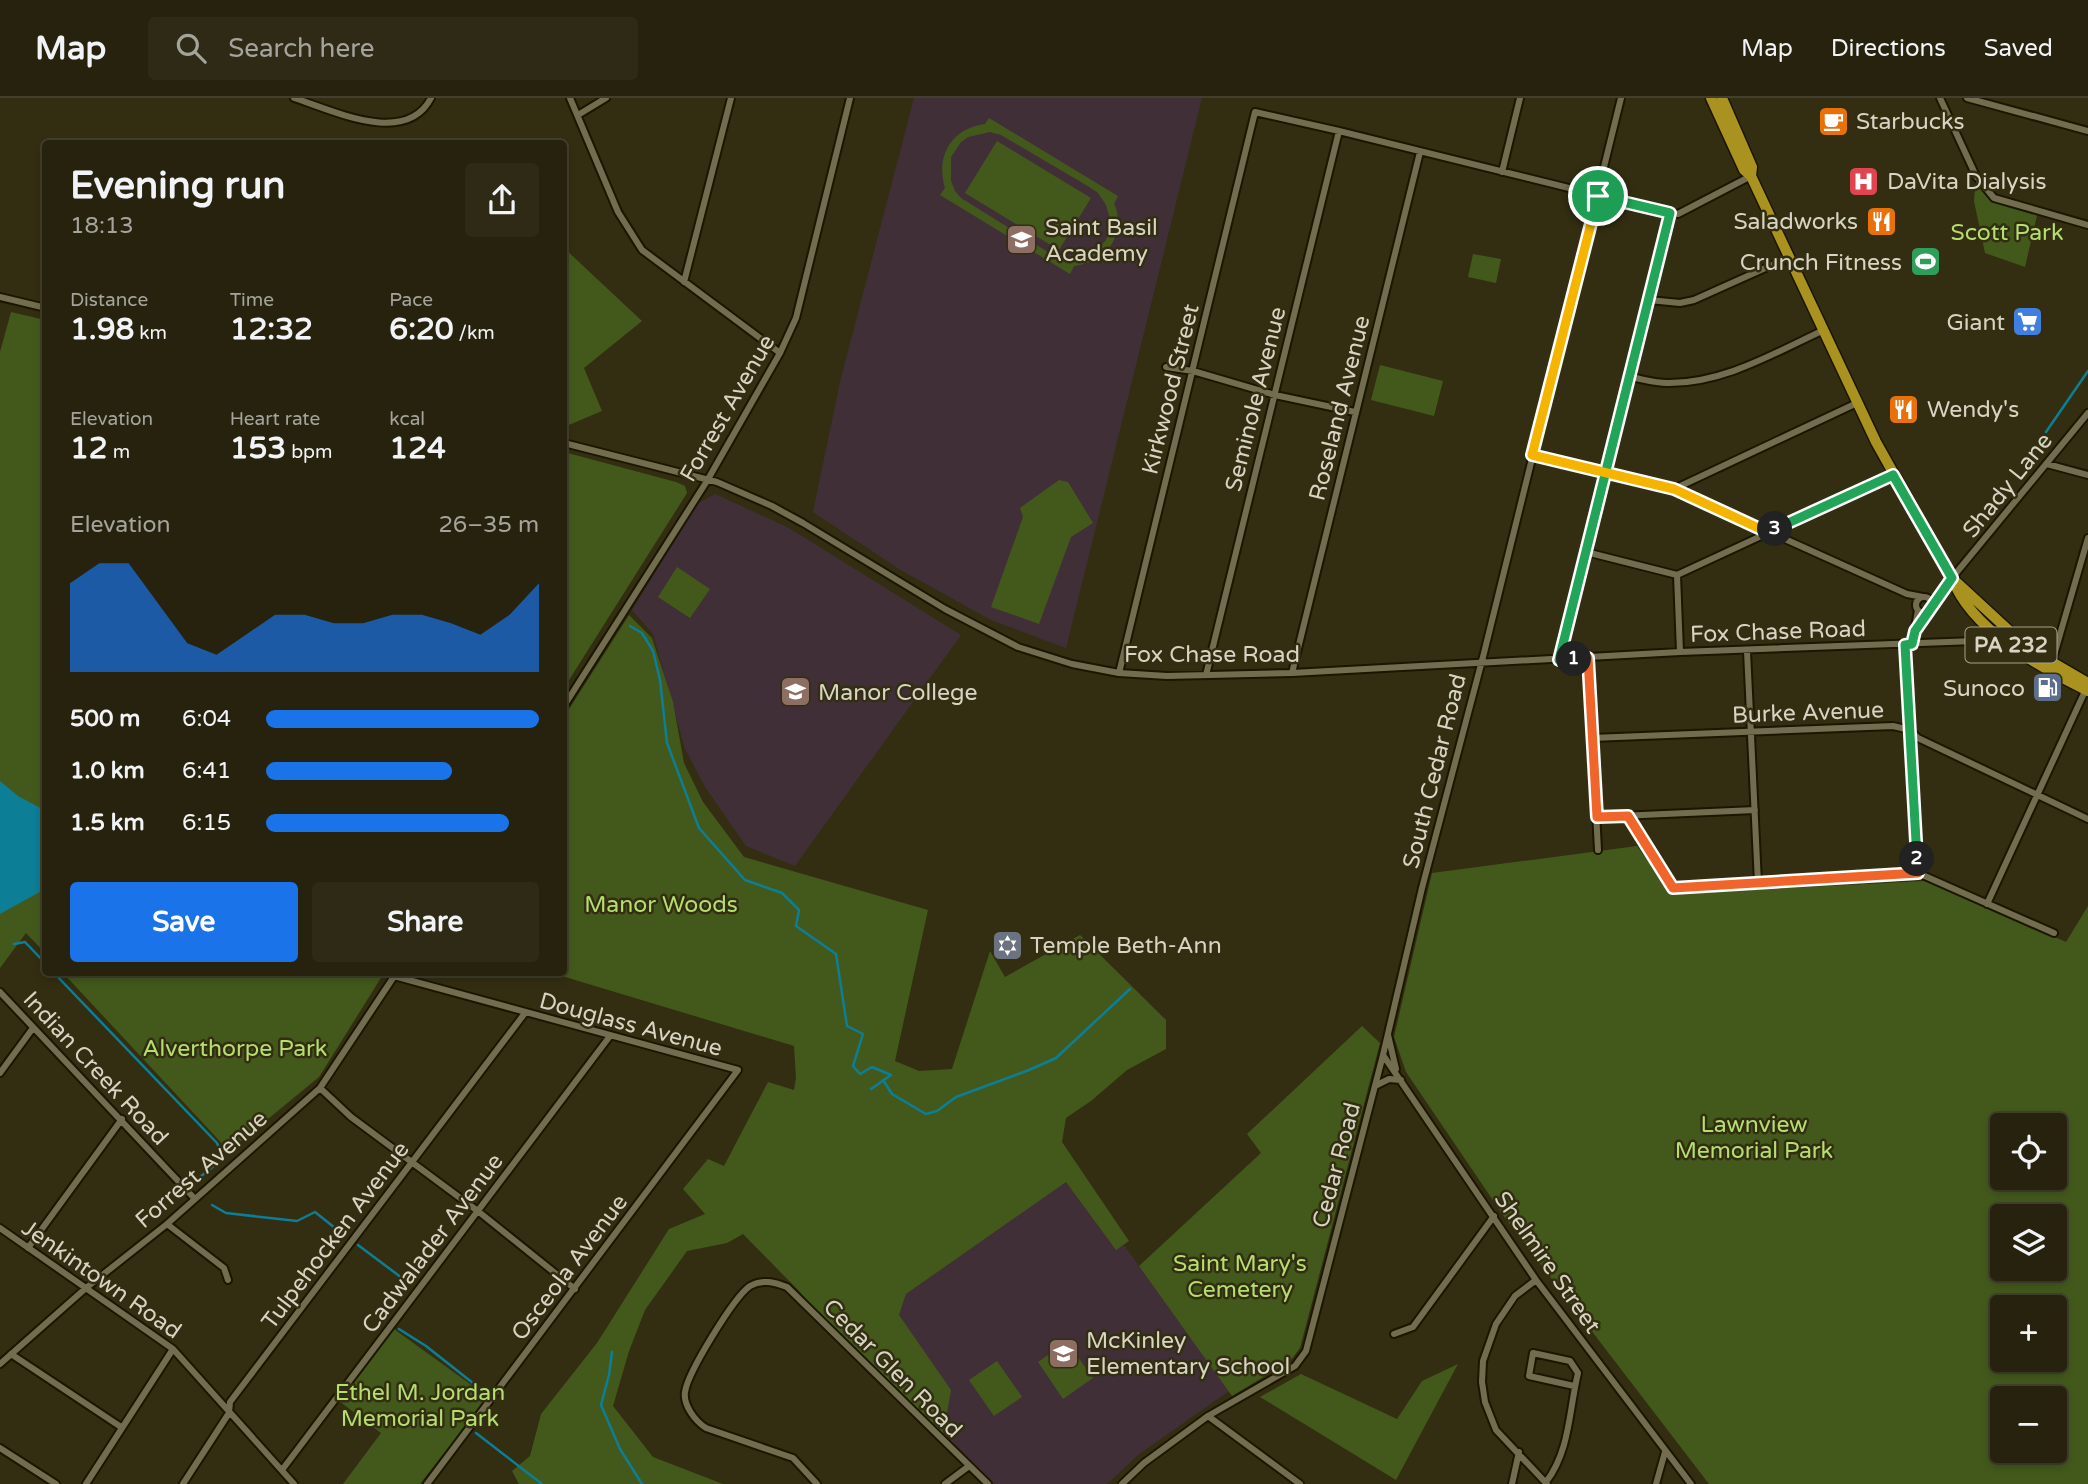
<!DOCTYPE html>
<html lang="en">
<head>
<meta charset="utf-8">
<style>
	body { margin:0; font-family:"Varela Round",sans-serif; background:#2e2a16; color:#f1f3f6; height:100vh; display:flex; flex-direction:column; font-size:26px; white-space:nowrap }
	* { box-sizing:border-box; margin:0 }
	p { font-size:23px; color:#a4a49d }
	.icon { flex:none; width:38px; height:38px; fill:none; stroke:currentColor; stroke-width:2; stroke-linecap:round; stroke-linejoin:round }
	.map { position:relative; flex:1; overflow:hidden }
	.drawer { position:absolute; left:42px; top:42px; width:525px; height:836px; display:flex; flex-direction:column; background:#26220d; border-radius:7px; box-shadow:0 4px 10px #0003,0 0 0 2px #423f2e }
	.drawer>* { flex:none }
	.buttons { position:absolute; left:1990px; top:1015px; display:grid; gap:14px }
	.buttons a { display:grid; place-items:center; width:77px; height:77px; border-radius:7px; background:#26220d; box-shadow:0 4px 10px #0003,0 0 0 2px #423f2e; font-size:35px }
	.pin { position:absolute; display:grid; place-items:center; width:60px; height:60px; color:#fff; margin:-30px; border:4px solid #fff; border-radius:50%; box-shadow:0 2px 7px #0007 }
	.km { position:absolute; width:35px; height:35px; margin:-18px; border-radius:50%; background:#222; color:#fff; font-size:19px; line-height:35px; text-align:center }
	.round { display:grid; place-items:center; flex:none; width:74px; height:74px; border-radius:7px; background:#2e2a16 }
	.overview { display:flex; align-items:center; justify-content:space-between; height:119px; padding:0 28px }
	h1 { font-size:38px; font-weight:800; line-height:52px }
	.figures { display:grid; grid-template-columns:repeat(3,1fr); gap:10px; height:119px; padding:7px 28px }
	.figures div { display:grid; align-content:center }
	.figures b { font-size:30px; font-weight:800 }
	.figures small { font-size:19px; font-weight:400 }
	.figures p { font-size:19px }
	.chart { height:196px; padding:14px 28px }
	.chart p { display:flex; justify-content:space-between }
	.chart svg { width:100%; height:126px; margin-top:7px; fill:#1a73e8; opacity:.7 }
	.cta { display:flex; gap:14px; margin-top:auto; padding:14px 28px }
	.cta a { flex:1; height:80px; border-radius:7px; background:#1a73e8; color:#fff; font-size:28px; font-weight:800; line-height:80px; text-align:center }
	.cta a+a { background:#2e2a16; color:#f1f3f6 }
	ul { padding:0 28px; list-style:none; font-size:23px }
	li { display:grid; grid-template-columns:112px 84px 1fr; align-items:center; height:52px }
	li i { height:18px; border-radius:9px; background:#1a73e8 }
	header { display:flex; align-items:center; gap:42px; box-sizing:border-box; height:98px; padding:0 35px; background:#26220d; border-bottom:2px solid #423f2e }
	header strong { font-size:33px }
	nav { display:flex; gap:38px; margin-inline-start:auto; font-size:24px }
	.search { width:490px; height:63px; background:#2e2a16; display:flex; align-items:center; gap:18px; box-sizing:border-box; padding:0 24px; border-radius:7px; color:#a4a49d; font-size:26px }
	.map>svg:first-child { display:block }
	.education { fill:#412f38 }
	.green { fill:#43591c; fill-rule:evenodd }
	.water { fill:#0c7e96 }
	.lines { fill:none; stroke-linecap:round; stroke-linejoin:round }
	.stream { stroke:#0c7e96; stroke-width:2.5 }
	.minor-casing { stroke:#1b1600; stroke-width:10 }
	.primary-casing { stroke:#1b1600; stroke-width:13 }
	.minor { stroke:#736d4f; stroke-width:6 }
	.primary { stroke:#aa9220; stroke-width:10 }
	.split-1-casing { stroke:#fff; stroke-width:14 }
	.split-2-casing { stroke:#fff; stroke-width:14 }
	.split-3-casing { stroke:#fff; stroke-width:14 }
	.split-4-casing { stroke:#fff; stroke-width:14 }
	.split-1 { stroke:#22a559; stroke-width:9 }
	.split-2 { stroke:#f0652b; stroke-width:9 }
	.split-3 { stroke:#22a559; stroke-width:9 }
	.split-4 { stroke:#f5b400; stroke-width:9 }
	.labels { text-anchor:middle; stroke-width:5; stroke-linejoin:round; paint-order:stroke }
	.shield { fill:#332e11; stroke:#a6a28e; stroke-width:2 }
	.shield-label { font-size:21px; font-weight:bold; fill:#d7d4c4 }
	.poi-label { font-size:23px; fill:#d7d4c4; stroke:#332e11; text-anchor:start }
	.park-label { font-size:23px; fill:#b4df6e; stroke:#332e11 }
	.street-label { font-size:23px; fill:#d7d4c4; stroke:#332e11 }
</style>
</head>
<body>
<header>
<strong>Map</strong>
<div class="search"><svg class="icon" aria-label="search" viewBox="0 0 24 24"><circle cx="10" cy="10" r="6"/><path d="M15 15l6 6"/></svg>Search here</div>
<nav><a>Map</a><a>Directions</a><a>Saved</a></nav>
</header>
<div class="map">
<svg width="2088" height="1386" viewBox="0 0 2088 1386">
	<rect width="100%" height="100%" fill="#332e11"/>
	<path class="education" d="M914,0H1202L1066,550L991,522L899,471L813,414L840,284Z
		M715,396L789,430L961,537L795,768L746,748L705,689L685,651L653,536L632,512L698,405Z
		M1066,1083L1116,1151L1124,1147L1229,1293L1138,1357L1107,1386H988L942,1343L899,1217L906,1196Z"/>
	<path class="green" d="M989,20L1118,98L1114,106C1118,113 1118,120 1117,128C1116,152 1096,165 1074,168L1070,176L940,97L945,90C935,58 952,30 985,26ZM990,34L1001,37L1091,90L1098,95L1106,107L1110,121L1109,133L1106,142L1095,154L1086,159L1071,162L1056,159L961,100L955,93L951,83V59L961,44L968,39Z
		M997,43L1091,100L1059,152L965,95Z
		M1976,78L1994,100L2038,113L2025,169L1985,155L1974,103Z
		M564,150L642,223L584,270L602,313L564,329Z
		M1473,156L1501,161L1496,185L1468,179Z
		M11,214L45,222L46,856L26,835L0,870V254Z
		M1380,267L1443,283L1434,318L1371,302Z
		M564,354L676,384L685,388L687,395L564,590Z
		M1059,382L1068,384L1093,425L1071,439L1039,526L991,509L1023,419L1020,410Z
		M677,469L710,491L690,520L658,499Z
		M629,517L652,540L673,604L684,665L703,704L744,759L928,812L895,963L919,973L952,971L990,853L1005,879L1080,837L1166,922V951L1127,972L1091,1003L1066,1020L1062,1044L1129,1143L1116,1152L1066,1084L906,1196L899,1217L951,1292L942,1343L837,1239L800,1194L743,1136L727,1145L687,1153L645,1212L629,1253L613,1308L653,1359L723,1386H519L512,1373L530,1358L541,1316L597,1245L669,1131L705,1116L683,1091L708,1061L724,1068L768,984L794,992L796,980L794,948L552,875H564V619Z
		M1637,748L1672,796L1925,783L2066,844L2088,808V1386H1709L1505,1120L1406,974L1394,939L1432,775ZM2002,1027H2054V1080H2002ZM2002,1118H2054V1171H2002ZM2002,1209H2054V1262H2002ZM2002,1300H2054V1353H2002Z
		M63,875H384L319,979L229,1053Z
		M1362,928L1380,945L1300,1250L1290,1263L1232,1298L1139,1168L1261,1055L1247,1036Z
		M394,1231L488,1299L420,1386H343L381,1335L339,1303Z
		M1067,1244L1093,1280L1063,1301L1038,1264Z
		M997,1263L1022,1299L994,1318L969,1282Z
		M1458,1266L1396,1382L1260,1299L1301,1276L1397,1321L1422,1283Z"/>
	<path class="water" d="M0,683L18,698L46,713L45,791L0,816Z"/>
	<g class="lines">
		<path class="stream" d="M2046,334L2088,273
			M630,528L642,535L653,553L660,582L667,645L699,730L745,782L782,795L799,812L796,828L836,856L847,928L863,936L853,968L860,976L872,969L891,977L871,991
			M14,846L25,844L46,866
			M54,875L217,1045L221,1055L220,1063L195,1083
			M883,982L892,996L926,1016L937,1013L956,999L1029,972L1056,960L1130,891
			M212,1107L226,1115L297,1123L315,1114L345,1138
			M358,1147L410,1186
			M399,1231L426,1248L483,1293
			M612,1254L609,1277L601,1307L620,1351L642,1386
			M476,1335L542,1386"/>
		<defs>
			<path id="minor" d="M294,0C332,12 406,49 431,0
				M570,0L618,114L642,152L780,255
				M1940,0L1976,78L1994,100L2088,127
				M1967,0L2088,33
				M578,17L606,0
				M1502,74L1520,0
				M684,184L731,0
				M0,199L46,210
				M1649,202L1680,205L1694,202L1790,159
				M1166,269L1193,273L1275,297L1355,314
				M1630,279C1642,281 1655,285 1667,285C1723,286 1774,255 1824,232
				M564,345L717,384L772,408L803,425L945,511L1018,549L1072,566L1119,575L1167,578L1292,575L1680,554L2002,542
				M1532,357L1674,391L1907,496L1923,499
				M2047,366L2088,377
				M1674,391L1857,305
				M1586,454L1677,477L1893,377
				M1677,477L1680,554
				M1916 507a8 8 0 1 1 16 0a8 8 0 1 1-16 0Z
				M1933,508L1952,480L2088,315
				M1905,546L1918,775
				M1912,546L1918,512
				M1747,553L1758,785
				M1588,560L1598,752
				M1559,562L1670,115
				M2052,564L2088,440
				M1119,575L1255,14L1339,33L1670,115L1678,116L1751,78
				M1292,575L1420,54
				M1206,577L1339,33
				M564,608L707,383L780,255L796,220L850,0
				M1592,640L1893,628L1910,632L1918,640L2088,721
				M1628,718L1673,790L1918,775L2054,835
				M1597,719L1755,712
				M1987,806L2086,591
				M394,878L738,972L427,1386
				M0,894L195,1101
				M1388,937L1396,971
				M1383,957L1536,1182L1691,1386
				M0,975L33,930
				M1375,988L1389,981L1401,982
				M320,990L351,1019L479,1114L575,1191
				M167,1126L224,1170L228,1182
				M0,1130L173,1251L294,1386
				M28,1150L122,1021
				M1536,1182L1515,1198L1496,1226L1483,1263L1482,1284L1485,1304L1496,1332L1547,1386
				M1394,1236L1413,1229L1494,1118
				M11,1256L121,1329
				M0,1266L86,1190L167,1126L320,990L395,877
				M1208,1318L1300,1386
				M0,1350L56,1386
				M282,1372L610,938
				M1546,1384C1570,1353 1569,1312 1578,1275L1570,1263L1533,1255L1529,1278L1574,1288
				M86,1386L173,1251
				M183,1386L229,1315L230,1304L525,915
				M817,1386L793,1360L706,1330C695,1323 683,1307 685,1294C688,1274 734,1199 750,1188C762,1181 774,1184 787,1189L988,1386
				M945,1386L969,1368
				M1122,1386L1144,1365L1208,1318L1295,1268L1306,1253L1383,957L1422,790L1484,555L1621,0
				M1512,1386L1519,1354
				M1656,1386L1665,1354"/>
			<path id="primary" d="M1711,0L1744,72L1751,78L1876,344L1952,480C1971,532 2041,570 2088,593
				M1722,0L1752,69L1751,78
				M1953,481L2017,540L2052,564L2088,585"/>
		</defs>
		<use href="#minor" class="minor-casing"/>
		<use href="#primary" class="primary-casing"/>
		<use href="#minor" class="minor"/>
		<use href="#primary" class="primary"/>
	</g>
	<g class="lines">
		<defs>
			<path id="split-1" d="M1574,561L1559,562L1670,115L1598,98"/>
			<path id="split-2" d="M1574,561L1588,560L1597,719L1628,718L1673,790L1918,775L1917,761"/>
			<path id="split-3" d="M1775,431L1893,377L1952,480L1915,533L1912,546L1905,547L1917,761"/>
			<path id="split-4" d="M1598,98L1532,357L1674,391L1767,434L1775,431"/>
		</defs>
		<use href="#split-1" class="split-1-casing"/>
		<use href="#split-2" class="split-2-casing"/>
		<use href="#split-3" class="split-3-casing"/>
		<use href="#split-4" class="split-4-casing"/>
		<use href="#split-1" class="split-1"/>
		<use href="#split-2" class="split-2"/>
		<use href="#split-3" class="split-3"/>
		<use href="#split-4" class="split-4"/>
	</g>
	<defs>
		<symbol id="cafe-square" viewBox="-11 -11 22 22"><rect x="-9" y="-9" width="18" height="18" rx="4" fill="#e8710a" stroke="#332e11"/><path d="M-5.5-4.5H6V0H3Q3 3.5 0 3.5H-2.5Q-5.5 3.5-5.5 0ZM3-3.2v2h1.7v-2ZM-6 4.5H4V6H-6Z" fill="#fff"/></symbol>
		<symbol id="hospital-square" viewBox="-11 -11 22 22"><rect x="-9" y="-9" width="18" height="18" rx="4" fill="#e0444e" stroke="#332e11"/><path d="M-5-5h3v3.5h4V-5h3V5h-3V1.5h-4V5h-3Z" fill="#fff"/></symbol>
		<symbol id="restaurant-square" viewBox="-11 -11 22 22"><rect x="-9" y="-9" width="18" height="18" rx="4" fill="#e8710a" stroke="#332e11"/><path d="M-5-6h1v4h1v-4h1v4h1v-4h1v5L-1.5 .5V6h-2V.5L-5-1ZM5-6V6H3V1.5H1.5Q1.5-4 5-6Z" fill="#fff"/></symbol>
		<symbol id="school-square" viewBox="-11 -11 22 22"><rect x="-9" y="-9" width="18" height="18" rx="4" fill="#8d6e63" stroke="#332e11"/><path d="M0-5L7-2L0 1L-7-2ZM-4 1L0 2.5L4 1V4Q0 6-4 4Z" fill="#fff"/></symbol>
		<symbol id="stadium-square" viewBox="-11 -11 22 22"><rect x="-9" y="-9" width="18" height="18" rx="4" fill="#2e9e5b" stroke="#332e11"/><path d="M0-5a6.5 5 0 1 0 0 10a6.5 5 0 1 0 0-10ZM-3.5-1.8h7v3.6h-7Z" fill="#fff"/></symbol>
		<symbol id="supermarket-square" viewBox="-11 -11 22 22"><rect x="-9" y="-9" width="18" height="18" rx="4" fill="#3f7fe0" stroke="#332e11"/><path d="M-6-5.5h2.5l.6 2H6L4.5 2H-2.5L-4.4-4H-6ZM-1.5 3.2a1.3 1.3 0 1 0 .1 0ZM3 3.2a1.3 1.3 0 1 0 .1 0Z" fill="#fff"/></symbol>
		<symbol id="fuel-square" viewBox="-11 -11 22 22"><rect x="-9" y="-9" width="18" height="18" rx="4" fill="#5c6f8a" stroke="#332e11"/><path d="M-5.5-6h7V0h2V4h1.3V-2.5L3-4.5l.8-.8L6-3V5H2.5V1h-1V6h-7ZM-4.2-4.7v3.2H.2V-4.7Z" fill="#fff"/></symbol>
		<symbol id="synagogue-square" viewBox="-11 -11 22 22"><rect x="-9" y="-9" width="18" height="18" rx="4" fill="#6b7280" stroke="#332e11"/><path d="M0-6.5L5.6 3.2H-5.6ZM0 6.5L5.6-3.2H-5.6Z" fill="#fff"/></symbol>
	</defs>
	<g fill-rule="evenodd">
		<use href="#cafe-square" x="1816" y="6" width="35" height="35"/>
		<use href="#hospital-square" x="1846" y="66" width="35" height="35"/>
		<use href="#restaurant-square" x="1864" y="106" width="35" height="35"/>
		<use href="#school-square" x="1004" y="124" width="35" height="35"/>
		<use href="#stadium-square" x="1908" y="146" width="35" height="35"/>
		<use href="#supermarket-square" x="2010" y="206" width="35" height="35"/>
		<use href="#restaurant-square" x="1886" y="294" width="35" height="35"/>
		<use href="#fuel-square" x="2030" y="572" width="35" height="35"/>
		<use href="#school-square" x="778" y="576" width="35" height="35"/>
		<use href="#synagogue-square" x="990" y="830" width="35" height="35"/>
		<use href="#school-square" x="1046" y="1238" width="35" height="35"/>
	</g>
	<g class="labels">
		<rect class="shield" x="1965.5" y="529.5" width="91" height="35" rx="5"/>
		<g class="shield-label">
			<text x="2011" y="554">PA 232</text>
		</g>
		<g class="poi-label">
			<text x="1856" y="31">Starbucks</text>
			<text x="1887" y="91">DaVita Dialysis</text>
			<text x="1858" y="131" text-anchor="end">Saladworks</text>
			<text x="1045" y="137">Saint Basil<tspan x="1045" dy="26">Academy</tspan></text>
			<text x="1902" y="172" text-anchor="end">Crunch Fitness</text>
			<text x="2005" y="232" text-anchor="end">Giant</text>
			<text x="1927" y="319">Wendy's</text>
			<text x="2025" y="598" text-anchor="end">Sunoco</text>
			<text x="818" y="602">Manor College</text>
			<text x="1030" y="855">Temple Beth-Ann</text>
			<text x="1086" y="1250">McKinley<tspan x="1086" dy="26">Elementary School</tspan></text>
		</g>
		<g class="park-label">
			<text x="2007" y="142">Scott Park</text>
			<text x="661" y="814">Manor Woods</text>
			<text x="235" y="958">Alverthorpe Park</text>
			<text x="1754" y="1034">Lawnview<tspan x="1754" dy="26">Memorial Park</tspan></text>
			<text x="1240" y="1173">Saint Mary's<tspan x="1240" dy="26">Cemetery</tspan></text>
			<text x="420" y="1302">Ethel M. Jordan<tspan x="420" dy="26">Memorial Park</tspan></text>
		</g>
		<g class="street-label">
			<text transform="translate(1170 291) rotate(-76)" y="8">Kirkwood Street</text>
			<text transform="translate(1255 301) rotate(-76)" y="8">Seminole Avenue</text>
			<text transform="translate(727 310) rotate(-60)" y="8">Forrest Avenue</text>
			<text transform="translate(1339 310) rotate(-76)" y="8">Roseland Avenue</text>
			<text transform="translate(2007 387) rotate(-51)" y="8">Shady Lane</text>
			<text transform="translate(1778 533) rotate(-2)" y="8">Fox Chase Road</text>
			<text x="1212" y="564">Fox Chase Road</text>
			<text transform="translate(1808 614) rotate(-2)" y="8">Burke Avenue</text>
			<text transform="translate(1434 673) rotate(-76)" y="8">South Cedar Road</text>
			<text transform="translate(631 926) rotate(15)" y="8">Douglass Avenue</text>
			<text transform="translate(96 970) rotate(47)" y="8">Indian Creek Road</text>
			<text transform="translate(1336 1067) rotate(-75)" y="8">Cedar Road</text>
			<text transform="translate(201 1071) rotate(-41)" y="8">Forrest Avenue</text>
			<text transform="translate(335 1137) rotate(-53)" y="8">Tulpehocken Avenue</text>
			<text transform="translate(432 1145) rotate(-53)" y="8">Cadwalader Avenue</text>
			<text transform="translate(1548 1164) rotate(55)" y="8">Shelmire Street</text>
			<text transform="translate(569 1169) rotate(-53)" y="8">Osceola Avenue</text>
			<text transform="translate(102 1181) rotate(35)" y="8">Jenkintown Road</text>
			<text transform="translate(893 1270) rotate(45)" y="8">Cedar Glen Road</text>
		</g>
	</g>
</svg>
<div class="buttons">
<a><svg class="icon" aria-label="locate" viewBox="0 0 24 24"><circle cx="12" cy="12" r="6"/><path d="M12 2v4M12 18v4M2 12h4M18 12h4"/></svg></a>
<a><svg class="icon" aria-label="layers" viewBox="0 0 24 24"><path d="M12 4l9 5-9 5-9-5zM3 14l9 5 9-5"/></svg></a>
<a>+</a>
<a>−</a>
</div>
<div class="pin" style="left:1598px;top:98px;background:#1e9e55"><svg class="icon" aria-label="arrive" viewBox="0 0 24 24"><path d="M6 21V4h12l-3 4 3 4H6"/></svg></div>
<b class="km" style="left:1574px;top:561px">1</b>
<b class="km" style="left:1917px;top:761px">2</b>
<b class="km" style="left:1775px;top:431px">3</b>
<section class="drawer">
<div class="overview"><div><h1>Evening run</h1><p>18:13</p></div><a class="round"><svg class="icon" aria-label="share" viewBox="0 0 24 24"><path d="M12 15V3M7 8l5-5 5 5M5 13v7h14v-7"/></svg></a></div>
<div class="figures">
<div><p>Distance</p><b>1.98<small> km</small></b></div>
<div><p>Time</p><b>12:32</b></div>
<div><p>Pace</p><b>6:20<small> /km</small></b></div>
</div>
<div class="figures">
<div><p>Elevation</p><b>12<small> m</small></b></div>
<div><p>Heart rate</p><b>153<small> bpm</small></b></div>
<div><p>kcal</p><b>124</b></div>
</div>
<div class="chart"><p><span>Elevation</span>26–35 m</p>
<svg viewBox="0 0 160 44" preserveAspectRatio="none"><path d="M0 44V13L10 6L20 6L30 20L40 34L50 38L60 31L70 24L80 24L90 27L100 27L110 24L120 24L130 27L140 31L150 24L160 13V44z"/></svg>
</div>
<ul>
<li><b>500 m</b>6:04<i style="width:100%"></i></li>
<li><b>1.0 km</b>6:41<i style="width:68%"></i></li>
<li><b>1.5 km</b>6:15<i style="width:89%"></i></li>
</ul>
<div class="cta"><a>Save</a><a>Share</a></div>
</section>
</div>
</body>
</html>
